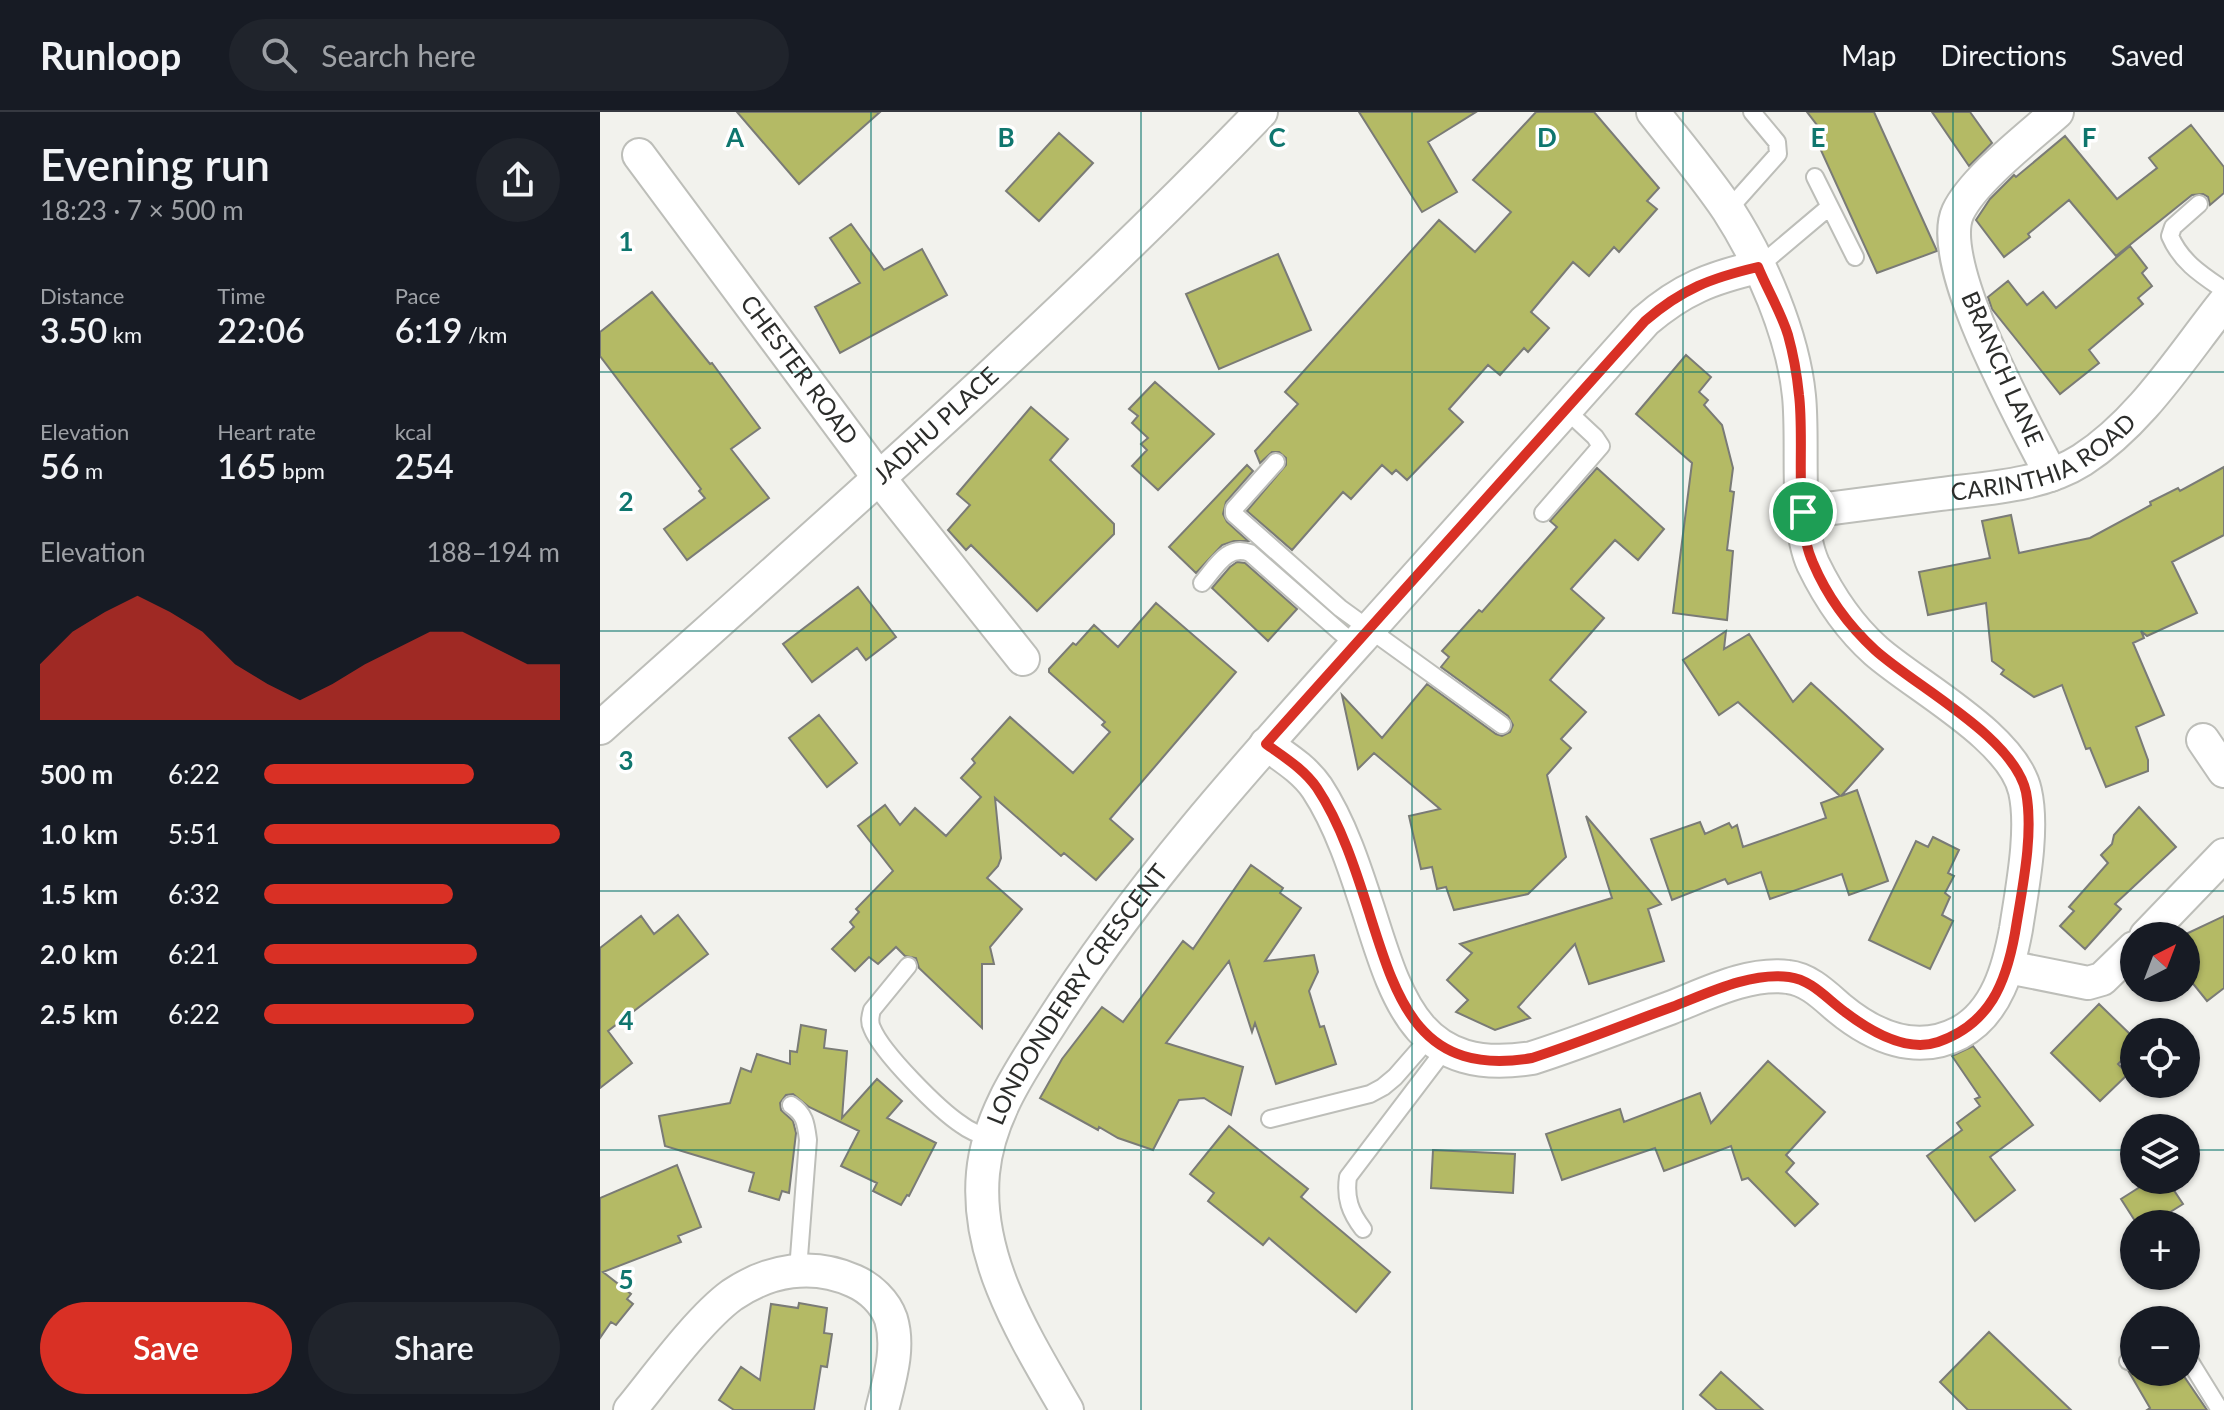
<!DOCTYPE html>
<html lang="en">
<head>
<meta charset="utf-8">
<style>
	body { margin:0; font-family:Lato,sans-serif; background:#20242c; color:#f1f3f6; height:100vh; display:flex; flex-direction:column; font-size:30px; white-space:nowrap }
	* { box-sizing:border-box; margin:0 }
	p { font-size:26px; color:#9ea1a6 }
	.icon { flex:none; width:44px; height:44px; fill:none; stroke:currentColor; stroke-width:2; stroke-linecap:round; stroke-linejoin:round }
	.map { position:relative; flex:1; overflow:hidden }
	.details { display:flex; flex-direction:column; background:#171b24; width:600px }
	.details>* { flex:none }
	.needle { width:52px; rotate:42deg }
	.tools { position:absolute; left:1520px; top:810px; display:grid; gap:16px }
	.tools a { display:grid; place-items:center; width:80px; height:80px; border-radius:50%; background:#171b24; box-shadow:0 2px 6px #0004; font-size:40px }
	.pin { position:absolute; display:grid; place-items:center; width:68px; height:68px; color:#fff; margin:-34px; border:4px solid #fff; border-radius:50%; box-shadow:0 2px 8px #0007 }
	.round { display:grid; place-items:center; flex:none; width:84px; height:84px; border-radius:42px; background:#20242c }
	.headline { display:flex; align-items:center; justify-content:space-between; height:136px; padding:0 40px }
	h1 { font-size:44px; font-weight:600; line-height:60px }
	.metrics { display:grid; grid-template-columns:repeat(3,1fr); gap:12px; height:136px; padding:8px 40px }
	.metrics div { display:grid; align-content:center }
	.metrics b { font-size:34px; font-weight:600 }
	.metrics small { font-size:22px; font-weight:400 }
	.metrics p { font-size:22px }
	.chart { height:224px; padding:16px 40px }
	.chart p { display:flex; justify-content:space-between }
	.chart svg { width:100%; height:144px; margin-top:8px; fill:#d93025; opacity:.7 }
	.action { display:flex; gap:16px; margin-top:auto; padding:16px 40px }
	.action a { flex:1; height:92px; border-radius:48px; background:#d93025; color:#fff; font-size:32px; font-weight:600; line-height:92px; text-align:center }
	.action a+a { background:#20242c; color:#f1f3f6 }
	ul { padding:0 40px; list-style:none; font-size:26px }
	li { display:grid; grid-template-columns:128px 96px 1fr; align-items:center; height:60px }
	li i { height:20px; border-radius:10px; background:#d93025 }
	header { display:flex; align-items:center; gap:48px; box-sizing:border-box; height:112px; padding:0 40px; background:#171b24; border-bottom:2px solid #363941 }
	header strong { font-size:38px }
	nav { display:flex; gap:44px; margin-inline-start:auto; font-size:28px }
	.search { width:560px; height:72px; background:#20242c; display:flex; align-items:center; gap:20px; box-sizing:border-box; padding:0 28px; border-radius:44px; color:#9ea1a6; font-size:30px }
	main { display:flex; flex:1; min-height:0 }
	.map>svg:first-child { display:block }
	.building { fill:#b4ba65; stroke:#7a7b76; stroke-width:2 }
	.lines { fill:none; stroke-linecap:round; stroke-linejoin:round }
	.lane-casing { stroke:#bdbeb9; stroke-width:20 }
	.street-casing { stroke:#bdbeb9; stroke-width:36 }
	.lane { stroke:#fff; stroke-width:16 }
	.street { stroke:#fff; stroke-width:32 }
	.route-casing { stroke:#fff; stroke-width:16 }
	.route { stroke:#d93025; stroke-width:10 }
	.grid { fill:none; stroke:#0f766e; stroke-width:2; stroke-opacity:0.55 }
	.labels { text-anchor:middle; stroke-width:7; stroke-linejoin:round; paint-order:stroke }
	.street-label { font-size:24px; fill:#2c2d2b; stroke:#fff }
	.grid-label { font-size:26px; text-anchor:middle; font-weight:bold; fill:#0f766e; stroke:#fff; stroke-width:7; stroke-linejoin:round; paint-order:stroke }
</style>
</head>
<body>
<header>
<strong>Runloop</strong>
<div class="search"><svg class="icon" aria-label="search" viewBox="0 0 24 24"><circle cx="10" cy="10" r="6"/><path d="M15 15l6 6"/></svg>Search here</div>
<nav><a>Map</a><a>Directions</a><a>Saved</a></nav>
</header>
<main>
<section class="details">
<div class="headline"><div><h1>Evening run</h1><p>18:23 · 7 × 500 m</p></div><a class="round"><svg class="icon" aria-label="share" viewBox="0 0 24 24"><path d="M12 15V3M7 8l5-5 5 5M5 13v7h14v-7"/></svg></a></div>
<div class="metrics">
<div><p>Distance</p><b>3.50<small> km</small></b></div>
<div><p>Time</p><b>22:06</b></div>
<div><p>Pace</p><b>6:19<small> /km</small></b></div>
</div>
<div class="metrics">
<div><p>Elevation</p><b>56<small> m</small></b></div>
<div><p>Heart rate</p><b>165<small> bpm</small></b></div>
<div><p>kcal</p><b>254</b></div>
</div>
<div class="chart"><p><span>Elevation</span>188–194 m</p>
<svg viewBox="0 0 160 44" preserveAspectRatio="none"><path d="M0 44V27L10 17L20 11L30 6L40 11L50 17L60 27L70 33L80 38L90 33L100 27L110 22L120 17L130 17L140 22L150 27L160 27V44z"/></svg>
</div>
<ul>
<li><b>500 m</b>6:22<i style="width:71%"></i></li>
<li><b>1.0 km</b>5:51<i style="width:100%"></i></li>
<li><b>1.5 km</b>6:32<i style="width:64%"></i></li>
<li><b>2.0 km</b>6:21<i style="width:72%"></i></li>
<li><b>2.5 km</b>6:22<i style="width:71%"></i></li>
</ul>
<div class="action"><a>Save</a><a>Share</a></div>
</section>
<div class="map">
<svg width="1624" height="1298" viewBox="0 0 1624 1298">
	<rect width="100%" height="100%" fill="#f2f2ed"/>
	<path class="building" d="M137,0H280L199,72Z
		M759,0H876L828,30L857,80L822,100Z
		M936,0H994L1059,76L1047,89L1057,97L1019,140L1014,135L989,164L973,150L931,200L949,216L928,240L924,236L900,263L888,253L849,297L863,310L807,368L796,358L792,362L782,353L751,387L743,380L692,438L647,399L686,353V346L679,340H672L660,351L655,339L698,292L685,280L839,108L875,140L911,100L873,68Z
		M1207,0H1274L1337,139L1277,161L1214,23L1220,17Z
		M1332,0H1370L1392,31L1369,54Z
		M1591,13L1624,55V81L1610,93L1608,85L1603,82L1592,83L1516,144L1469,88L1428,122L1430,125L1404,145L1376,108L1390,87L1414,63L1416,65L1465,24L1517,87L1557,56L1549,46Z
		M459,21L493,51L439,109L406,79Z
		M251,112L284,158L322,137L347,183L240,241L215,195L260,171L230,126Z
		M1530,134L1547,156L1542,161L1552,174L1538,186L1543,192L1489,238L1499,251L1460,282L1392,197L1388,185L1408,169L1427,193L1443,180L1456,196Z
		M678,142L711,218L619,257L586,182Z
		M52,180L110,252L112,251L160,316L131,337L169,386L87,448L64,417L105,386L99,379L101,377L0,244V220Z
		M1086,243L1111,265L1099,280L1108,288L1104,293L1122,313L1133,356L1130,379L1134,380L1127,438L1133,439L1127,508L1073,501L1092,351L1036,302Z
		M555,270L614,322L558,378L532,354L547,338L541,332L548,326L532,311L538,304L529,297Z
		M431,295L468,327L450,348L514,412V422L437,499L371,433L366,438L348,418L370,393L357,382Z
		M647,353L653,359L626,390L623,402L627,410L648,429H634L622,433L596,461L569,435Z
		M1624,355V423L1572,450L1597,501L1547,524L1541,519L1544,526L1533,531L1564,603L1536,615L1548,648V659L1506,675L1490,636L1486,637L1462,573L1434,585L1401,562L1404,558L1392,549L1386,491L1328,503L1319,460L1390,446L1382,409L1411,403L1419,441L1490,426L1551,393L1550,390L1578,376L1580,379Z
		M997,356L1064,417L1038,448L1015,428L971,477L1004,506L950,568L986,600L961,627L971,636L947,663L966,745L928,782L854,798L846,775L837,777L832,755L821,757L809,704L840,697L774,641L758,657L742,583L782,626L827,572L896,622L902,624L910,620L913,613L908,604L841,555L849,545L842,539L879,498L882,500L957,415L950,409Z
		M637,450L645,451L697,497L668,529L612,476L630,455Z
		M258,475L296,525L266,548L257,536L212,570L183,532Z
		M556,491L636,560L510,707L533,727L496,768L464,741L461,744L395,686L401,746L398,754L387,766L422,797L390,835L394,852H382V916L319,856L316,846L305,844L296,835L278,852L269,845L255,859L232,837L254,815L250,810L259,800L256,797L293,759L258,714L285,693L300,713L315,696L346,724L381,685L361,666L375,651L372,647L410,605L473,661L510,620L502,613L505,610L449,560V557L473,531L476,533L494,513L518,535Z
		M1126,519L1124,537L1149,522L1193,590L1211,571L1283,637L1241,684L1257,678L1288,769L1249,783L1242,762L1170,787L1161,760L1128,772L1125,767L1072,788L1051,727L1100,710L1105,722L1129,711L1132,716L1137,713L1143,735L1226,706L1221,691L1240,684L1138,590L1119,603L1083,548Z
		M219,603L257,651L227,675L189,626Z
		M1539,695L1576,735L1515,792L1521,797L1485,837L1460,814L1474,799L1469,795L1508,751L1501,743L1512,732L1514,723Z
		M986,704L1061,792L1048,797L1064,849L989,872L975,832L918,895L930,906L895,918L856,900L868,888L847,868L872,841L860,832L1012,786Z
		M1333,725L1359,738L1348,761L1354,764L1345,781L1350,785L1342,803L1353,809L1330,857L1269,828L1316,729L1328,735Z
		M651,753L683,776L680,781L701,796L665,849L714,843L718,860L709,879L720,915L724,914L736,952L676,972L655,911L652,920L629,849L566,931L643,955L631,1003L604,986L579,988L553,1038L518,1026L499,1015L498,1018L440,986L462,947L502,895L523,910L583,829L593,837Z
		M78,803L108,842L8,919L32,951L0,976V836L41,804L54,822Z
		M1624,804V876L1607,889L1586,863V822Z
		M1499,892L1534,926V936L1518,952L1528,962L1500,989L1451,941Z
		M201,913L226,918L224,936L247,939L242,1006L277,967L302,989L287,1006L336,1031L309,1084L307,1083L301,1093L273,1079L277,1071L241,1054L259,1019L209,995L193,982L186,983L180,991L181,998L193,1009L196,1021L189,1081L182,1079L179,1088L149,1079L154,1061L65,1034L59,1004L130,991L141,956L151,960L157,942L190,952V939L197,940Z
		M1373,934L1433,1013L1390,1045L1415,1078L1375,1109L1327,1044L1362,1018L1357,1011L1380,994L1375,987L1380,985L1352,944Z
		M1168,949L1225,1000L1186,1043L1194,1051L1186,1060L1218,1092L1195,1114L1148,1066L1142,1068L1131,1034L1064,1059L1055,1036L962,1068L946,1022L1020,997L1024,1010L1100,981L1111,1011Z
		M629,1014L708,1077L701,1085L790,1160L756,1200L669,1126L663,1133L608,1089L614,1081L590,1062Z
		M833,1038L915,1042L913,1081L831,1076Z
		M77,1053L101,1115L78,1124L81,1130L3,1160L31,1182L27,1187L33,1192L16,1213L11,1210L0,1226V1086Z
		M1551,1068H1567L1583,1092L1551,1112H1537L1521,1087Z
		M199,1191L227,1196L224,1221L232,1222L227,1255L221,1254L214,1298H134L119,1288L141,1255L160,1268L171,1192L198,1196Z
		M1389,1220L1471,1298H1368L1340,1270Z
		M1121,1260L1163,1298H1117L1100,1283Z
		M1529,1260H1581L1607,1298H1547L1550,1296Z"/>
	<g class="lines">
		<defs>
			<path id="lane" d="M1215,65L1255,145
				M1599,92L1573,115L1570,124C1581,150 1602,163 1624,178
				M1128,98L1178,42L1177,30L1152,0
				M1158,155L1228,96
				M676,350L634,397V402L740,496L902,613
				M943,401L1001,334L995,325L966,298
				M602,471C616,455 627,432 650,441L755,533
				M308,854L272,898C270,905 269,910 272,916C282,941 339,998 362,1013C371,1020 380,1023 391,1026
				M191,993C205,1002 206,1012 208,1028L198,1158
				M670,1007L770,982L783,975L795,965L830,925
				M763,1117C750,1100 745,1086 748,1065L846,936
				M1586,1243L1620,1298
				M1528,1249L1534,1246"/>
			<g id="street">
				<path id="s1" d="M39,43L279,366L423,547"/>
				<path d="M1451,363C1426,313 1334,151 1358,100C1373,68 1429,25 1457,0"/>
				<path id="s2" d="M1203,400C1249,394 1295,388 1341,382C1388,376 1441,374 1482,348C1541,310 1581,245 1624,191"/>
				<path id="s3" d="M0,616C224,415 452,217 661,0"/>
				<path d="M1603,628L1624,659"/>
				<path d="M666,632C684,645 704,657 717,676C742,714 757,763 771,806C799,895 822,964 932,946C979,931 1024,913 1070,896C1106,882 1148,860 1188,865C1208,867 1224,883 1239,896C1274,925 1317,943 1359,921C1397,901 1409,855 1416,817C1422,777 1434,718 1425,679C1413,625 1317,575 1276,539C1249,515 1229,485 1213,452C1194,409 1204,332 1199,284C1193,223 1161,149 1128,98C1105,64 1078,32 1053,0"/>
				<path d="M1546,824L1624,743"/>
				<path d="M1408,855L1488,871L1502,867L1534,836"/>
				<path d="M30,1298C57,1265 99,1207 132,1183C169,1158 212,1150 254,1169C270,1176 285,1190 291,1207C300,1237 289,1269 282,1298"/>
				<path id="s4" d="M467,1298C425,1225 375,1147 383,1061C388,1006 420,959 449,914C546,761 672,626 793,491C877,397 961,303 1045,209C1082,177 1111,166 1158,155"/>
			</g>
		</defs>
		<use href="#lane" class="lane-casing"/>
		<use href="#street" class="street-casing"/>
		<use href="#lane" class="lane"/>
		<use href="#street" class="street"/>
	</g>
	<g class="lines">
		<defs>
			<path id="route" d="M1158,155C1167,177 1181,200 1188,223C1193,241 1197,263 1199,283C1205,331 1193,407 1213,451C1227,484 1249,514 1275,538C1316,575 1414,625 1426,680C1434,723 1422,777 1415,821C1406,871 1390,912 1338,930C1306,941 1270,919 1245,900C1227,887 1212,868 1189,865C1150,860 1108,881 1072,895C1025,912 979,931 932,946C819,965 797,889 769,800C756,759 741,712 717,676C704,657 684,645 666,632L1045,209C1082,177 1111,166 1158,155Z"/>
		</defs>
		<use href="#route" class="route-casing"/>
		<use href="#route" class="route"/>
	</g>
	<path class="grid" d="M271,0V1298M541,0V1298M812,0V1298M1083,0V1298M1353,0V1298M0,260H1624M0,519H1624M0,779H1624M0,1038H1534M1586,1038H1624"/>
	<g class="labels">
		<g class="street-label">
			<text transform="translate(1402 257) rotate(66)" y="8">BRANCH LANE</text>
			<text dy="8" stroke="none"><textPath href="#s1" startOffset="268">CHESTER ROAD</textPath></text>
			<text dy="8" stroke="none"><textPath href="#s3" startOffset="452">JADHU PLACE</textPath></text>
			<text dy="8" stroke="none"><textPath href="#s2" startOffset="250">CARINTHIA ROAD</textPath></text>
			<text dy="8" stroke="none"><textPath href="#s4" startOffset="460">LONDONDERRY CRESCENT</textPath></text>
		</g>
	</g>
	<g class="grid-label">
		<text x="135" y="35">A</text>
		<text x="406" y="35">B</text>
		<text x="677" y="35">C</text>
		<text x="947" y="35">D</text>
		<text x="1218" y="35">E</text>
		<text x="1489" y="35">F</text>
		<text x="26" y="139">1</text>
		<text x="26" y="399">2</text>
		<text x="26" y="658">3</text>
		<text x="26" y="918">4</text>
		<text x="26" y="1177">5</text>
	</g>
</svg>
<div class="tools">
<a><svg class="needle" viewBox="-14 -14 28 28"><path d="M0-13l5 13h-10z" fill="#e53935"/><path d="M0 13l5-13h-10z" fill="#9ea1a6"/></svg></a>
<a><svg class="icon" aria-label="locate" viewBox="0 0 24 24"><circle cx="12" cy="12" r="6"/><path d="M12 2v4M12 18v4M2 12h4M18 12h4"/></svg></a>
<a><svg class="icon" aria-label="layers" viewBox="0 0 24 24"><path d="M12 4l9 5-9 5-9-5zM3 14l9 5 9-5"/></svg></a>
<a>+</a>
<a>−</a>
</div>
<div class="pin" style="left:1203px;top:400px;background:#1e9e55"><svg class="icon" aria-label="arrive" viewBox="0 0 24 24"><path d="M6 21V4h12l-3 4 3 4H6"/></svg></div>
</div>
</main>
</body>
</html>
